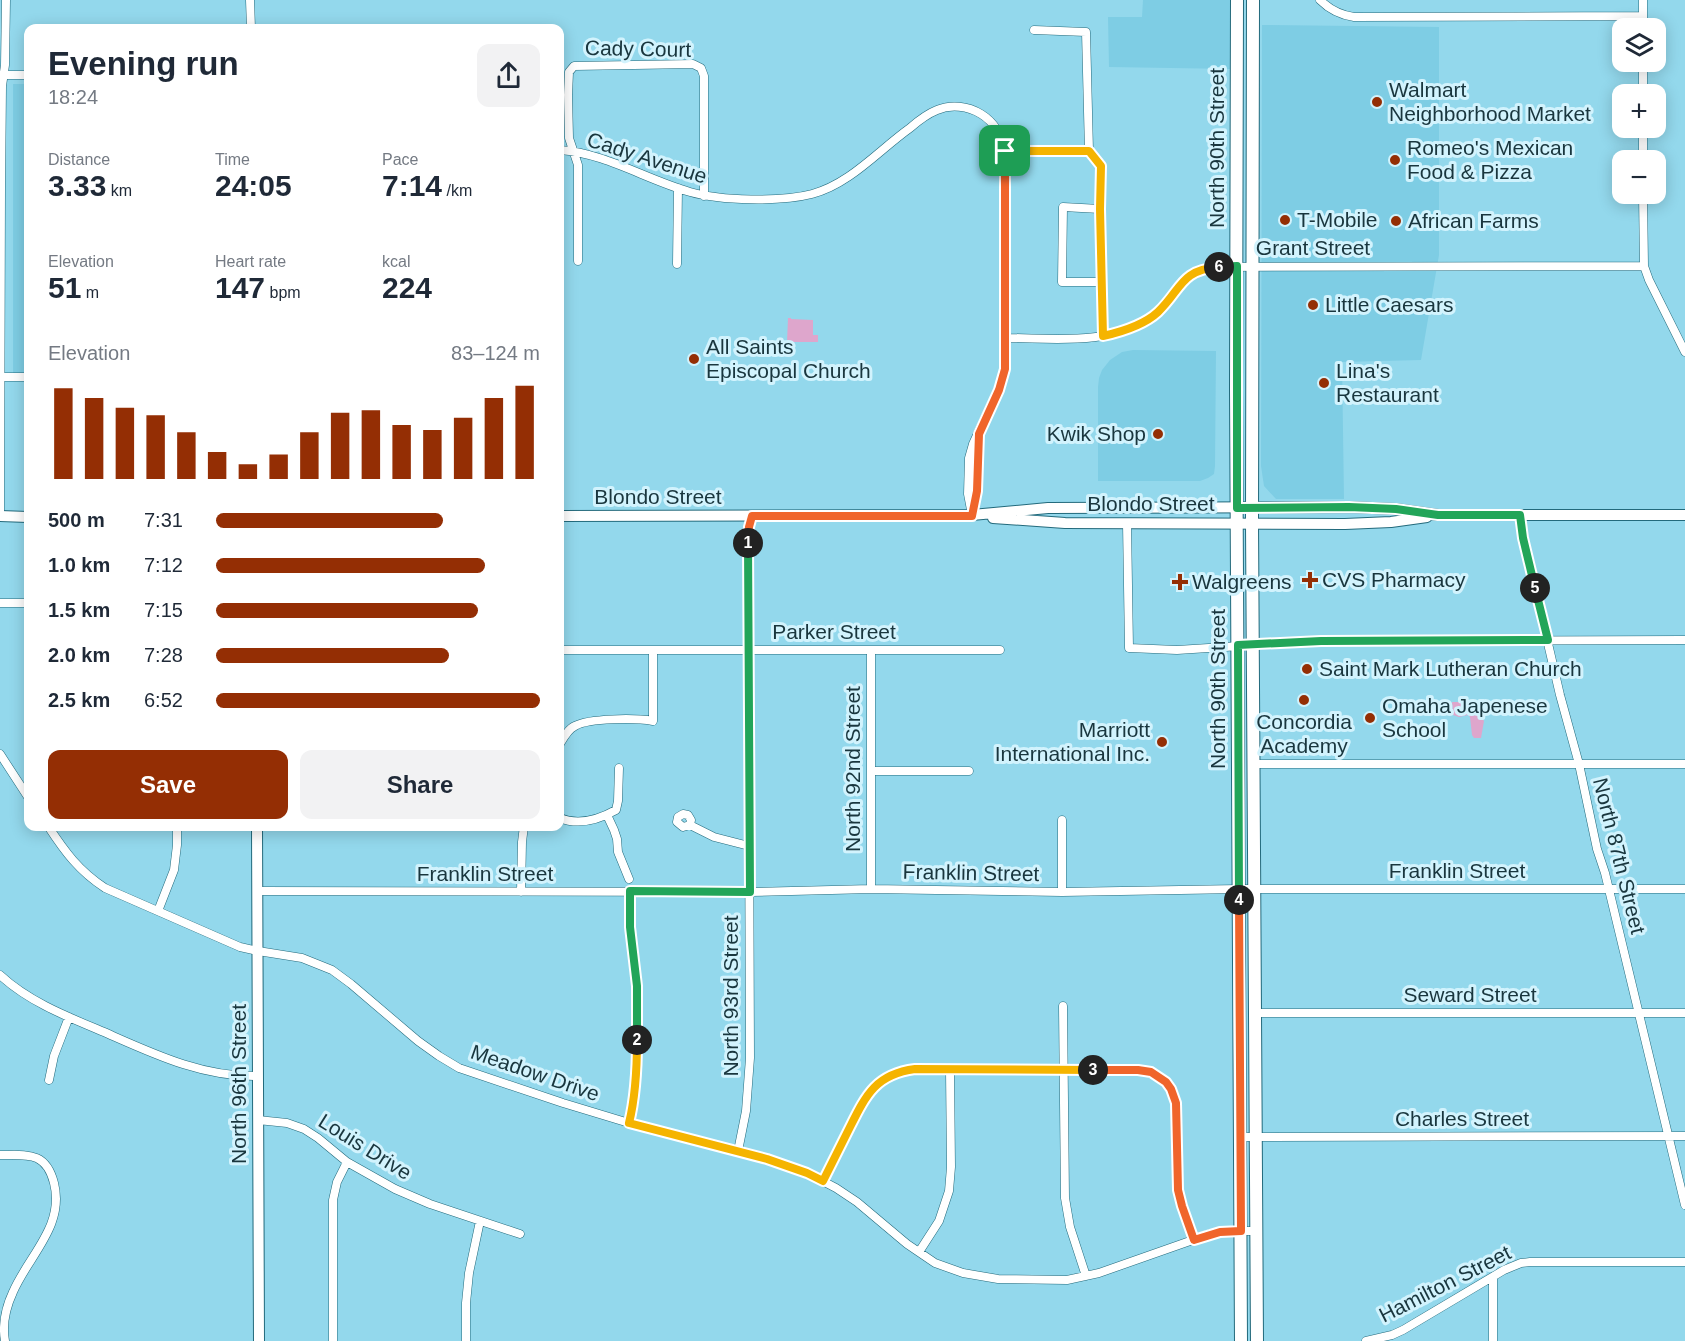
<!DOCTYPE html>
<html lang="en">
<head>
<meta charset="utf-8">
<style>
	body { margin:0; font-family:Arial,sans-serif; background:#f2f2f3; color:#1f2937; height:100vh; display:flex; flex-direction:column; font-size:22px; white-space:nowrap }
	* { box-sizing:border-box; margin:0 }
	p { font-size:20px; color:#747a83 }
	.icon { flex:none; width:33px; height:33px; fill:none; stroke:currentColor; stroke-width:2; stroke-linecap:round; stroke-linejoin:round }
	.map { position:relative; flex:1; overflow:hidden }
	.drawer { position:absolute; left:24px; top:24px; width:540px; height:807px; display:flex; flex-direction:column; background:#fff; border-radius:12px; box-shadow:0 3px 15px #0003 }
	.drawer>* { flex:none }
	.buttons { position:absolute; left:1612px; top:18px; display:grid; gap:12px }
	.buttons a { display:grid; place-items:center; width:54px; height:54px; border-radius:12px; background:#fff; box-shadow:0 3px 15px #0003; font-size:30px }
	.pin { position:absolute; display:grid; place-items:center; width:51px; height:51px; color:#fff; margin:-26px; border-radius:12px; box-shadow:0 3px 9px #0006 }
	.km { position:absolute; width:30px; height:30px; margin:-15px; border-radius:50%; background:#222; color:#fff; font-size:16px; line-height:30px; text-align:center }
	.round { display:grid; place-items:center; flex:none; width:63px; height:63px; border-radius:12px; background:#f2f2f3 }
	.summary { display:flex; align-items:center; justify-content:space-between; height:102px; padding:0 24px }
	h1 { font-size:33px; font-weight:700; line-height:45px }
	.metrics { display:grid; grid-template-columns:repeat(3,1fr); gap:9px; height:102px; padding:6px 24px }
	.metrics div { display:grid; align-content:center }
	.metrics b { font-size:30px; font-weight:700 }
	.metrics small { font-size:16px; font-weight:400 }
	.metrics p { font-size:16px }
	.chart { height:168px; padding:12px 24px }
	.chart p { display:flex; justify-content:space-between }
	.chart svg { width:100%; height:108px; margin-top:6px; stroke:#942e04; stroke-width:6 }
	.button { display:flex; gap:12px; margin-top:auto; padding:12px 24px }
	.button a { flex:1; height:69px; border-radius:12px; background:#942e04; color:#fff; font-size:24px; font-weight:700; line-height:69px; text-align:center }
	.button a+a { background:#f2f2f3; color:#1f2937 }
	ul { padding:0 24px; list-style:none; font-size:20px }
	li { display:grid; grid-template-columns:96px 72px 1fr; align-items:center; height:45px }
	li i { height:15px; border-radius:8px; background:#942e04 }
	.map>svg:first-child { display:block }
	.built { fill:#7ecde4 }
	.green { fill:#dea6cc }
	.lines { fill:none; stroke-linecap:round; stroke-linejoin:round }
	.street-casing { stroke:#236a7c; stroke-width:9 }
	.secondary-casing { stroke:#236a7c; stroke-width:12 }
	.primary-casing { stroke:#236a7c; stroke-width:14 }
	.street { stroke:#fff; stroke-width:8 }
	.secondary { stroke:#fff; stroke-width:10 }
	.primary { stroke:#fff; stroke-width:12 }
	.split-1-casing { stroke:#fff; stroke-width:12 }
	.split-2-casing { stroke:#fff; stroke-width:12 }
	.split-3-casing { stroke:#fff; stroke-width:12 }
	.split-4-casing { stroke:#fff; stroke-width:12 }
	.split-5-casing { stroke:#fff; stroke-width:12 }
	.split-6-casing { stroke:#fff; stroke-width:12 }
	.split-7-casing { stroke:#fff; stroke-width:12 }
	.split-1 { stroke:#f0652b; stroke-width:8 }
	.split-2 { stroke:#22a559; stroke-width:8 }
	.split-3 { stroke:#f5b400; stroke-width:8 }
	.split-4 { stroke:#f0652b; stroke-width:8 }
	.split-5 { stroke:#22a559; stroke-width:8 }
	.split-6 { stroke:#22a559; stroke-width:8 }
	.split-7 { stroke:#f5b400; stroke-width:8 }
	.poi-dot { fill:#942e04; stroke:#d2f3fd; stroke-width:2 }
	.labels { text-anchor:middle; stroke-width:6; stroke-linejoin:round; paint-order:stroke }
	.street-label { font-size:21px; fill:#19363e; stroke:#d2f3fd }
	.poi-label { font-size:21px; fill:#19363e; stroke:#d2f3fd; text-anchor:start }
</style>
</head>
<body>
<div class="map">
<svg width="1685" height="1341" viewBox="0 0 1685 1341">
	<rect width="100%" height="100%" fill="#93d8ec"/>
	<path class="built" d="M1143,0H1231L1232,69L1109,67L1108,17H1142Z
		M1262,25L1439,27V255L1421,360L1342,362L1344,499H1276L1264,486L1261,466Z
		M13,84H28V373H13Z
		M1133,350L1216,351L1215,466L1214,474L1208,478L1200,481H1098V387L1099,378L1102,370L1110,360L1122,352Z"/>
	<path class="green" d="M788,318H791V319L813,320V335H818V342H787Z
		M1452,702H1478V713L1484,721L1481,738H1474L1472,735L1470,717L1468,715L1459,717L1453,715Z"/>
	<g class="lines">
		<defs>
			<path id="street" d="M250,0L251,28
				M1320,0C1330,10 1340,15 1354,17L1643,16
				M1643,28V0
				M1643,62V94
				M0,75H28
				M1643,128V160
				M560,150C605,153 647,180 690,192C721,201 781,202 812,194C850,184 879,150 910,128C918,121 927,114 937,110C951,104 968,106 981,114C994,122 1002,136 1005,151L1006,344L1005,369L1001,384L973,444L969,458L968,494L972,515
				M1005,151H1089L1086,32L1034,30
				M1089,151L1101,166L1100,209L1103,336
				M1643,194L1644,266L1649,280L1685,352
				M1100,209L1063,207L1062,282H1102
				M578,261V165L569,138L568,95L569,72L574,66L693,64L701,68L704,76V196
				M677,264L678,188
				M1006,338C1052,338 1110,346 1151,318C1177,300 1176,272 1214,267L1644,266
				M0,377H28
				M973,514L977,491L978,440
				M1520,515L1525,545L1560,695L1579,764L1597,849L1605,873L1685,1205
				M0,516L1,189L2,86L5,65L6,0
				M1127,523L1129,648L1177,650L1321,641L1685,640
				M0,603H28
				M560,650H1000
				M871,650V889
				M560,744C564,737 568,729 575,726C589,718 636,718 653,721V650
				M0,754L28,797
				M1253,764H1685
				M872,771H969
				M607,815L614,830L617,839L618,852L629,879
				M560,818C579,826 598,820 616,810L618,801L619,768
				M1062,820V892
				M690,825L691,820L688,815L683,814L678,817L677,822L683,827L690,825L714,837L749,846
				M48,826C65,852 79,871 105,888L240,947L258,951L302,958L332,970L351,984L418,1041L439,1056L459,1068L563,1103L629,1123L767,1159L807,1173L836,1188L857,1202L907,1244L935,1263L963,1273L998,1279L1067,1280L1099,1273L1210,1234L1229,1231H1256
				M257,891L750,892L871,889L1062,892L1239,889H1685
				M521,892L522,842L524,826
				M158,911L174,870L177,845V826
				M0,975C29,1002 68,1017 104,1032C154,1054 202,1077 257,1076
				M1063,1006L1065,1198L1070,1227L1086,1276
				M1255,1013H1685
				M49,1080L54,1056L69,1017
				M258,1120L287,1123L304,1129L318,1138L347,1162L395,1189L430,1204L520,1234
				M629,1123L635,1091L637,1061V986L630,927V891
				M1240,1137L1685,1136
				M738,1151L746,1111L750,1058L748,534L752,516
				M0,1155C27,1155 46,1151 54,1183C65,1226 29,1255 13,1292C6,1307 2,1324 5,1341
				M823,1181L864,1100L869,1092L889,1076L904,1071L915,1069L1141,1070C1160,1074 1171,1084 1176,1103L1178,1190L1182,1206L1194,1240
				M919,1252L939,1221L949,1191L951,1167L950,1070
				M1493,1277V1341
				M333,1341V1200L337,1182L347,1162
				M466,1341V1303L469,1273L480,1221
				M1366,1341L1392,1335L1403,1330L1504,1270L1521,1263L1530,1262H1685"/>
			<path id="secondary" d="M0,516L28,517
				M560,516L972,515L1048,508L1349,507L1396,509L1438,515H1685
				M993,518L1065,523L1345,524L1391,522L1427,517
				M257,826L259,1341"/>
			<path id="primary" d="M1237,0L1236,389L1241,1341
				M1253,0L1252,524L1257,1341"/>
		</defs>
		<use href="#street" class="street-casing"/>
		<use href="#secondary" class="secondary-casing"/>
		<use href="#primary" class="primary-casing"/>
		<use href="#street" class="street"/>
		<use href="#secondary" class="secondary"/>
		<use href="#primary" class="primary"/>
	</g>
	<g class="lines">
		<defs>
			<path id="split-1" d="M748,543L749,527L752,516H972L977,491L979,434L999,390L1005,369V151"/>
			<path id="split-2" d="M637,1040V986L630,927V891L750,892L748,543"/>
			<path id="split-3" d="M637,1040C637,1068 636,1095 629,1123L767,1159L807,1173L823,1181C832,1163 841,1145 850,1127C866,1095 876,1074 915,1069L1093,1070"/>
			<path id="split-4" d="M1093,1070H1138L1151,1072L1166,1082L1171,1089L1176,1103L1178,1190L1182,1206L1194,1240L1220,1232L1241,1231L1239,900"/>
			<path id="split-5" d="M1239,900L1238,645L1321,641L1548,640L1535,588"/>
			<path id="split-6" d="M1219,267L1237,266V508L1349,507L1396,509L1438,515H1520L1523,538L1535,588"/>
			<path id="split-7" d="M1005,151H1089L1101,166L1100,209L1103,336C1121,332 1144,325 1158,312C1182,289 1180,270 1219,267"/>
		</defs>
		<use href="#split-1" class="split-1-casing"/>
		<use href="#split-2" class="split-2-casing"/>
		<use href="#split-3" class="split-3-casing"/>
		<use href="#split-4" class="split-4-casing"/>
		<use href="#split-5" class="split-5-casing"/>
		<use href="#split-6" class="split-6-casing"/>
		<use href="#split-7" class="split-7-casing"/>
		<use href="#split-1" class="split-1"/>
		<use href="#split-2" class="split-2"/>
		<use href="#split-3" class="split-3"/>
		<use href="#split-4" class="split-4"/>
		<use href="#split-5" class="split-5"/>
		<use href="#split-6" class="split-6"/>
		<use href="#split-7" class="split-7"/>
	</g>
	<g class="poi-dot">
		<circle cx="1377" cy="102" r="6"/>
		<circle cx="1395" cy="160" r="6"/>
		<circle cx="1285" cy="220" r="6"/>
		<circle cx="1396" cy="221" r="6"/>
		<circle cx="1313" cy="305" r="6"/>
		<circle cx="694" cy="359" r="6"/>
		<circle cx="1324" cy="383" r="6"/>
		<circle cx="1158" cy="434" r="6"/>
		<path d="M1307 571h6v6h6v6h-6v6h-6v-6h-6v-6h6z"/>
		<path d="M1177 573h6v6h6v6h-6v6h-6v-6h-6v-6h6z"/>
		<circle cx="1307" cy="669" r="6"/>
		<circle cx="1304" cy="700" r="6"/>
		<circle cx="1370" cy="718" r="6"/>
		<circle cx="1162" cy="742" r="6"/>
	</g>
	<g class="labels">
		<g class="street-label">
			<text transform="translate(638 49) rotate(1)" y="7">Cady Court</text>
			<text transform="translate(1217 148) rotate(-90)" y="7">North 90th Street</text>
			<text transform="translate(647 158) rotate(18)" y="7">Cady Avenue</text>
			<text x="1313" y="255">Grant Street</text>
			<text x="658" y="504">Blondo Street</text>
			<text x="1151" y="511">Blondo Street</text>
			<text x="834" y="639">Parker Street</text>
			<text transform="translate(1218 689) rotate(-90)" y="7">North 90th Street</text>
			<text transform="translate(853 769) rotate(-90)" y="7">North 92nd Street</text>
			<text transform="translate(1619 856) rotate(76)" y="7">North 87th Street</text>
			<text x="1457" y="878">Franklin Street</text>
			<text transform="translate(971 873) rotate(1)" y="7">Franklin Street</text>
			<text x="485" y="881">Franklin Street</text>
			<text x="1470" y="1002">Seward Street</text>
			<text transform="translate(731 996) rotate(-90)" y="7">North 93rd Street</text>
			<text transform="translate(535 1073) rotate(19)" y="7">Meadow Drive</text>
			<text transform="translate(239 1084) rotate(-90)" y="7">North 96th Street</text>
			<text x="1462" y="1126">Charles Street</text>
			<text transform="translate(365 1147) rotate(32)" y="7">Louis Drive</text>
			<text transform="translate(1445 1284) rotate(-27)" y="7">Hamilton Street</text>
		</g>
		<g class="poi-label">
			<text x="1389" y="97">Walmart<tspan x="1389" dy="24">Neighborhood Market</tspan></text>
			<text x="1407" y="155">Romeo's Mexican<tspan x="1407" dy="24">Food &amp; Pizza</tspan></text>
			<text x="1297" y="227">T-Mobile</text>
			<text x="1408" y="228">African Farms</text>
			<text x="1325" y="312">Little Caesars</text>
			<text x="706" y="354">All Saints<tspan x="706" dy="24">Episcopal Church</tspan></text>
			<text x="1336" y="378">Lina's<tspan x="1336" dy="24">Restaurant</tspan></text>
			<text x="1146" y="441" text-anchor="end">Kwik Shop</text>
			<text x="1322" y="587">CVS Pharmacy</text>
			<text x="1192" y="589">Walgreens</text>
			<text x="1319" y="676">Saint Mark Lutheran Church</text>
			<text x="1382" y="713">Omaha Japenese<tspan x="1382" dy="24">School</tspan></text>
			<text x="1304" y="729" text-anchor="middle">Concordia<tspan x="1304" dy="24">Academy</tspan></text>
			<text x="1150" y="737" text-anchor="end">Marriott<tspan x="1150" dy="24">International Inc.</tspan></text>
		</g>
	</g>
</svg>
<div class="buttons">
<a><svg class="icon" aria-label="layers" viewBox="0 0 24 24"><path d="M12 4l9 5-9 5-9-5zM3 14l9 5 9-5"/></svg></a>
<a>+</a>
<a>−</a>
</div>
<div class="pin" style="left:1005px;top:151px;background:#1e9e55"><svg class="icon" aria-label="arrive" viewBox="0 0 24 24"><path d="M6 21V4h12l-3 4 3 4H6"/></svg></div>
<b class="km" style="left:748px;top:543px">1</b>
<b class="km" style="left:637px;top:1040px">2</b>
<b class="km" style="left:1093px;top:1070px">3</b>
<b class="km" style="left:1239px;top:900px">4</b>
<b class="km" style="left:1535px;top:588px">5</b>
<b class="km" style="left:1219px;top:267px">6</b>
<section class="drawer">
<div class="summary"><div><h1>Evening run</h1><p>18:24</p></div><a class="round"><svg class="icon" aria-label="share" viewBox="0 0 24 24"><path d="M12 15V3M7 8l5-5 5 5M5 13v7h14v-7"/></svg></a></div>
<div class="metrics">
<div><p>Distance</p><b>3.33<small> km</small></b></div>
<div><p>Time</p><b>24:05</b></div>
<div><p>Pace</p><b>7:14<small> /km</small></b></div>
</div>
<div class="metrics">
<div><p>Elevation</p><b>51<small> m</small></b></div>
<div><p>Heart rate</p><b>147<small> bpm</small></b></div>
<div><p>kcal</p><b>224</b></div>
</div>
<div class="chart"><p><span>Elevation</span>83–124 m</p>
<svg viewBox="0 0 160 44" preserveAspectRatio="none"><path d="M5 44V7M15 44V11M25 44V15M35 44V18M45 44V25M55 44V33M65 44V38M75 44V34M85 44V25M95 44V17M105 44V16M115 44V22M125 44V24M135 44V19M145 44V11M155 44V6"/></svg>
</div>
<ul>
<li><b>500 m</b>7:31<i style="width:70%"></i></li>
<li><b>1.0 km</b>7:12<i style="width:83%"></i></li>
<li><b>1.5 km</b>7:15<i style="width:81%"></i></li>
<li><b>2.0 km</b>7:28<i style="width:72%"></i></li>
<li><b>2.5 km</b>6:52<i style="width:100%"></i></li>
</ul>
<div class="button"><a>Save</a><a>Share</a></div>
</section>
</div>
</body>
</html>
